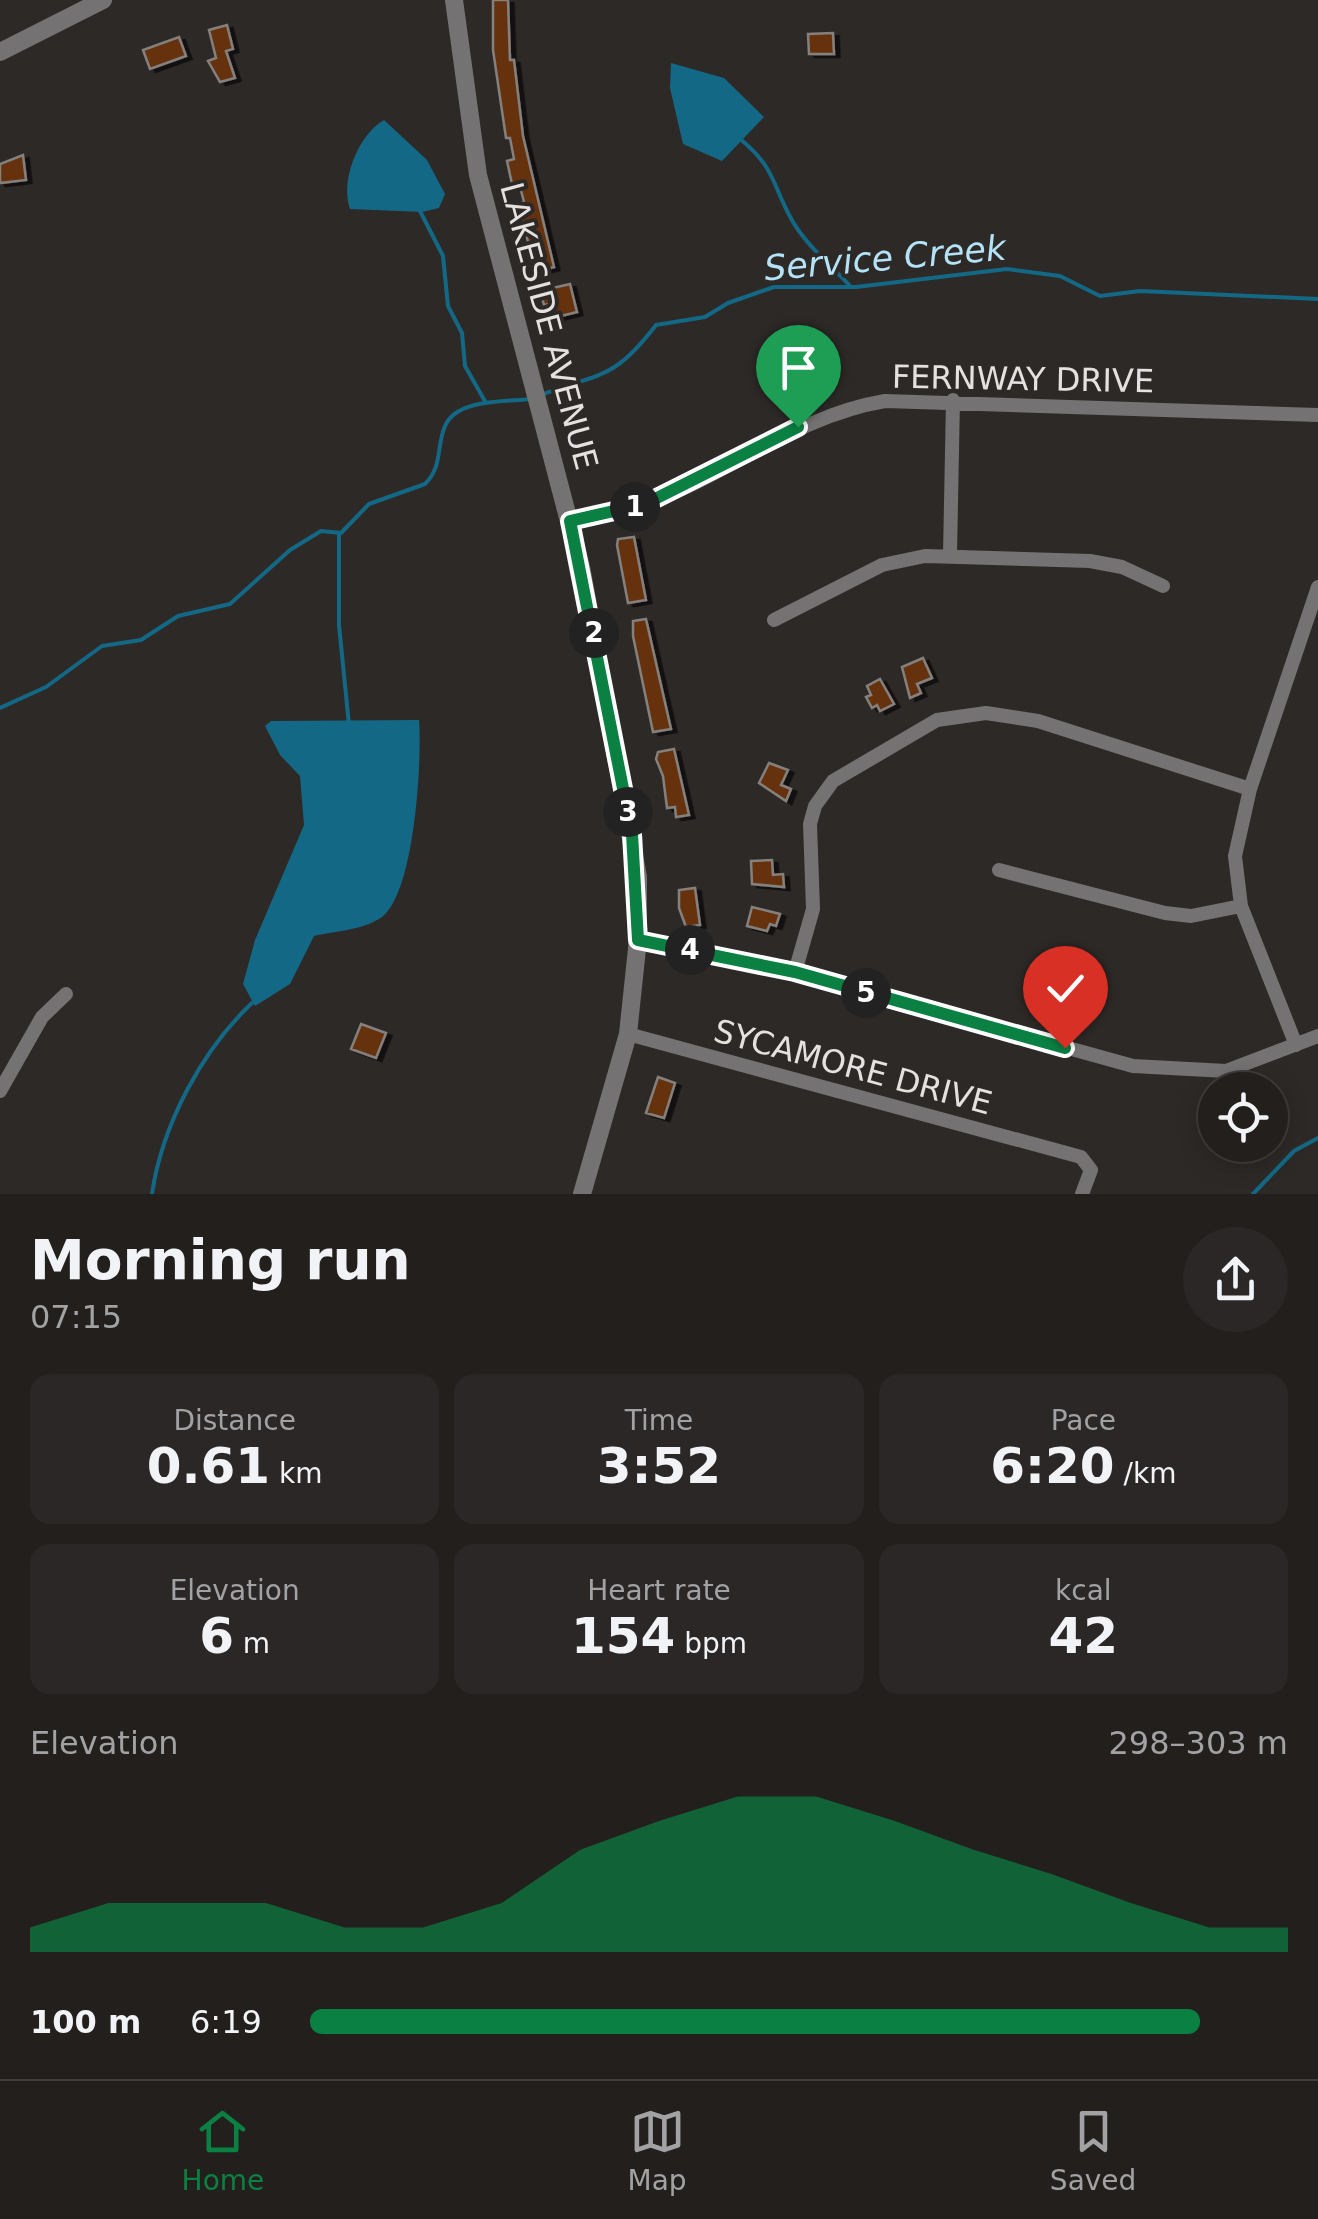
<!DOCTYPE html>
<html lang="en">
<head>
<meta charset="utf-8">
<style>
	body { margin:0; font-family:"DejaVu Sans",sans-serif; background:#2a2726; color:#f1f3f6; height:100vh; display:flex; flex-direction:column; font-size:38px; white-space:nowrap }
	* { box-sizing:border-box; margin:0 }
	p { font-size:32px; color:#a2a2a4 }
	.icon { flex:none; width:55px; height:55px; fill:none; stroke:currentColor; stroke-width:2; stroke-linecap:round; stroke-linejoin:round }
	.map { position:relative; height:1194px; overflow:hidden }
	.panel { display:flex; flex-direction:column; background:#221f1d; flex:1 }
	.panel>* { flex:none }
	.fabs { position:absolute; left:1198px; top:1072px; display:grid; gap:20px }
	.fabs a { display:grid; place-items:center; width:90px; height:90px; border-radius:50%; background:#221f1d; box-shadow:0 5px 25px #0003,0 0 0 2px #3f3d3b; font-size:50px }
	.pin { position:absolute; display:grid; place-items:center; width:85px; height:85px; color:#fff; margin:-102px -42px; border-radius:50% 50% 50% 0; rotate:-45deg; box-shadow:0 0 10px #0007 }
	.pin .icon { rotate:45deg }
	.km { position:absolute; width:50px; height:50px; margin:-25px; border-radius:50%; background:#222; color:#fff; font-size:28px; line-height:50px; text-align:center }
	.round { display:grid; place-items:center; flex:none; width:105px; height:105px; border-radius:52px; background:#2a2726 }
	.head { display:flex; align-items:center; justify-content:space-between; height:170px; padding:0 30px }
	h1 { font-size:55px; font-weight:800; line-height:75px }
	.metrics { display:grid; grid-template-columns:repeat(3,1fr); gap:15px; height:170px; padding:10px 30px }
	.metrics div { display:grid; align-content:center; border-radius:20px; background:#2a2726; text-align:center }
	.metrics b { font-size:50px; font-weight:800 }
	.metrics small { font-size:28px; font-weight:400 }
	.metrics p { font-size:28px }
	.chart { height:280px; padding:20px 30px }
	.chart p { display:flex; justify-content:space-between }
	.chart svg { width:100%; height:180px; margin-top:10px; fill:#0b8043; opacity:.7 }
	ul { padding:0 30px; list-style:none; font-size:32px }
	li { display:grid; grid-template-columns:160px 120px 1fr; align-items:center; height:75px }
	li i { height:25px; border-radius:12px; background:#0b8043 }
	.menu { display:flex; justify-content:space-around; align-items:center; height:140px; border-top:2px solid #3f3d3b; background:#221f1d; font-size:28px; color:#a2a2a4 }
	.menu a { display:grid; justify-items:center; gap:5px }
	.menu .selected { color:#0b8043 }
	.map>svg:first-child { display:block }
	.water { fill:#136985 }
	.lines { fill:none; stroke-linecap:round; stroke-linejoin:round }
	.stream { stroke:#136985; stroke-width:4 }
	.building { fill:#66330f; stroke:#84807d; stroke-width:2.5; filter:url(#shadow) }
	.minor { stroke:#747272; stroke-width:14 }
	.tertiary { stroke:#747272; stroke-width:18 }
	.route-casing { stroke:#fff; stroke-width:20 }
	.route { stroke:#0b8043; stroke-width:12 }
	.labels { text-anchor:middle; stroke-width:8; stroke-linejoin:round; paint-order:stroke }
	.street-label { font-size:32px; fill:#e4e1e0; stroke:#2d2927 }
	.water-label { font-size:35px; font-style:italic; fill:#b4e2f6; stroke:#2d2927 }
</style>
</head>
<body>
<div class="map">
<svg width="1318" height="1194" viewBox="0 0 1318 1194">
	<defs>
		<filter id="shadow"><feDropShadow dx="5.5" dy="3" stdDeviation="0" flood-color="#0009"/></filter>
	</defs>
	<rect width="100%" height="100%" fill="#2d2927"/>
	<path class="water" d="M671,63L724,78L764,117L722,161L683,144L670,88Z
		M384,120L427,160L445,194L439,208L422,212L350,209C340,181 358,135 384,120Z
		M419,720C422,760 415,892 382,917C364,930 335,931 314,936L290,984L255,1006L243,984L255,940L304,825L300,776L280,755L265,726L271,721Z"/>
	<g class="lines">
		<path class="stream" d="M739,138C777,169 771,184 793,222C808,247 832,266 851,287
			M419,209L443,256L448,306L462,333L465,366L486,403
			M541,395C601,372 613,381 656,325L705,317L728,303L774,287H856L1007,269L1060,276L1100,296L1140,291L1318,299
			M339,533V625L349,725
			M0,708L46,687L102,646L141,640L178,616L230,604L290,550L321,531L341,533L369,504L425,484C443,466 436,447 445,426C457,398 507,402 532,399
			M152,1194C162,1125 202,1050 252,1003
			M1253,1194L1294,1151L1318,1138"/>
	</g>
	<path class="building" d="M493,0H508L510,60H514L523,136L554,267L536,272L518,204L524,202L519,183L512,184L507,161L514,159L510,138H506L493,50Z
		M227,25L233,49L226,51L235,78L220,82L208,61L216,58L209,30Z
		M833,33L834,54H809L808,34Z
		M179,37L186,56L150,69L143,50Z
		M23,155L26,180L0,183V164Z
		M570,284L577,312L557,317L553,303L544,305L540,291Z
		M634,537L646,600L628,603L617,545L618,539Z
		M646,619L671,729L653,732L633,636V621Z
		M923,658L932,678L917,684L921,693L910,698L902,667Z
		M880,679L894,704L880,711L877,705L872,708L866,697L871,695L867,686Z
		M674,749L689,815L676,817L675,807L667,808L663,776L656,759L658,752Z
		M769,763L788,770L781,785L791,789L786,801L759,783Z
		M772,860L773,875L783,874L784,887L752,884L751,861Z
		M695,888L700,925L686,927L679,908V890Z
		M752,907L780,914L776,926L770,924L767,931L747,926Z
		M361,1024L386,1033L376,1058L351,1049Z
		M658,1077L675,1083L664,1118L646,1113Z"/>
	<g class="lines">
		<path class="minor" d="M570,521C596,516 621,512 645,504C729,475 795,416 885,401L1318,415
			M950,555L953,400
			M774,620L882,565L925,556L1090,561L1122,567L1163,586
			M999,870L1165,913L1191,916L1241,906
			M638,939L795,972L1133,1066L1226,1071L1318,1036
			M795,972L813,909L810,824L815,806L833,781L937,720L986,713L1038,721L1250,789
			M628,1034L1081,1157L1091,1170L1082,1194
			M1296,1045L1241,906L1235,856L1250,789L1318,587
			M0,1091L42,1017L66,994"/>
		<path class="tertiary" d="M454,0L478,175L581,567L638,877V939L628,1034L582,1194
			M0,52L103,0"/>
	</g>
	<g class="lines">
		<defs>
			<path id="route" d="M798,427L645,504L570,521L632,834L638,940L795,972L1065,1048"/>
		</defs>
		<use href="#route" class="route-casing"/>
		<use href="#route" class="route"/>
	</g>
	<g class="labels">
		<g class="street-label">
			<text transform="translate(549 326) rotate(75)" y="11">LAKESIDE AVENUE</text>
			<text transform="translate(1023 379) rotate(1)" y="11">FERNWAY DRIVE</text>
			<text transform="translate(853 1067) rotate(15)" y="11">SYCAMORE DRIVE</text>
		</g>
		<g class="water-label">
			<text transform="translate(885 258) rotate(-5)" y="12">Service Creek</text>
		</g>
	</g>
</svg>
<div class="fabs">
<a><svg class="icon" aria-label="locate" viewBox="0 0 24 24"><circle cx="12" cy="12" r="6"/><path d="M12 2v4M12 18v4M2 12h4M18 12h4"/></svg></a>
</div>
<div class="pin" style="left:798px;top:427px;background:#1e9e55"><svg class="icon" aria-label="arrive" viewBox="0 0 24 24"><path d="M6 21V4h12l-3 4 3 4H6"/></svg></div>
<div class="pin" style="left:1065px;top:1048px;background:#d93025"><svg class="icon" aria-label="check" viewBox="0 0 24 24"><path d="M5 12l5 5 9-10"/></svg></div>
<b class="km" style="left:635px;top:507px">1</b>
<b class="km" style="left:594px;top:633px">2</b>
<b class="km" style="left:628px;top:812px">3</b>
<b class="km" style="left:690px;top:950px">4</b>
<b class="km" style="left:866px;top:993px">5</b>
</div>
<section class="panel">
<div class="head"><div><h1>Morning run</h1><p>07:15</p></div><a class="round"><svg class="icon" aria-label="share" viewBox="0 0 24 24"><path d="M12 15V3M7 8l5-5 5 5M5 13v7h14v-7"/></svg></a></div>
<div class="metrics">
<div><p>Distance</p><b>0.61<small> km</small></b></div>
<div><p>Time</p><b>3:52</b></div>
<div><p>Pace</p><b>6:20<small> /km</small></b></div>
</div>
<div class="metrics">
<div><p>Elevation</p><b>6<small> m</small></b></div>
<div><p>Heart rate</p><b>154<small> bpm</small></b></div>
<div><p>kcal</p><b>42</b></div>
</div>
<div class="chart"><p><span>Elevation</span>298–303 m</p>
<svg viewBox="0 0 160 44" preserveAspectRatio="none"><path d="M0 44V38L10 32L20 32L30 32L40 38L50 38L60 32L70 19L80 12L90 6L100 6L110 12L120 19L130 25L140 32L150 38L160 38V44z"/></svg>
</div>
<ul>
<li><b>100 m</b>6:19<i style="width:91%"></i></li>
</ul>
</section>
<nav class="menu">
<a class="selected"><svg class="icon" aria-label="home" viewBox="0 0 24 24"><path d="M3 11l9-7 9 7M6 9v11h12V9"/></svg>Home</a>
<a><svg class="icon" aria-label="map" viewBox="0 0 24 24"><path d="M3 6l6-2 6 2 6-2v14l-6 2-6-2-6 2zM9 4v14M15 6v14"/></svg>Map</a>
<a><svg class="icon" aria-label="saved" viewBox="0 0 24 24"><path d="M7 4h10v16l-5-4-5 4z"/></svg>Saved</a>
</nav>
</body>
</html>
